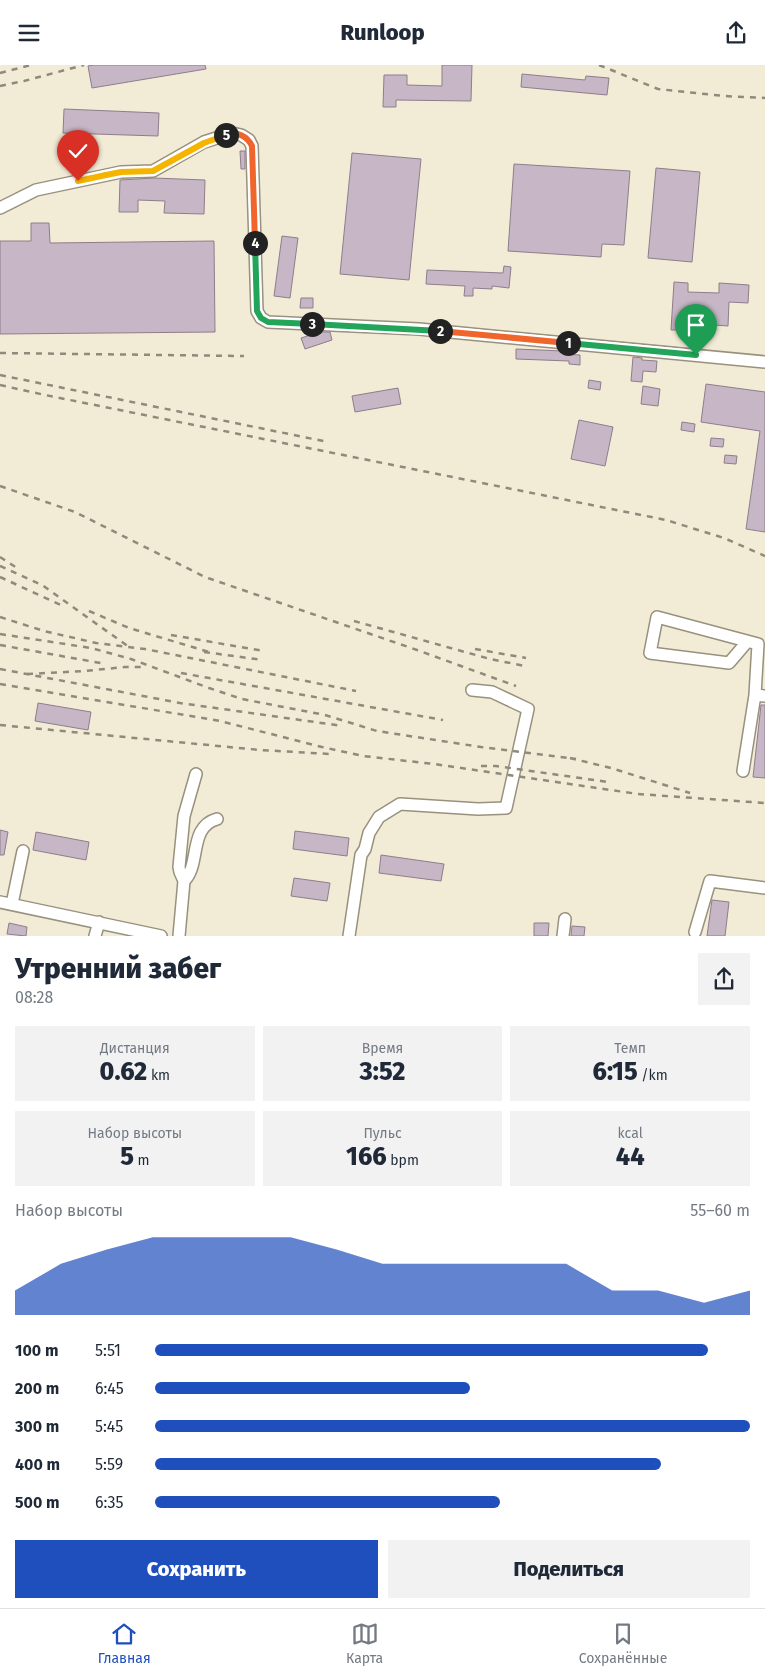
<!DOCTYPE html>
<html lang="ru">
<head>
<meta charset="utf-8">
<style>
	body { margin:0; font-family:"Fira Sans",sans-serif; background:#f2f2f3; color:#1f2937; height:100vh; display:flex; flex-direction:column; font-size:19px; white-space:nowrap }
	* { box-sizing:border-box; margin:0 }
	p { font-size:16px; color:#747a83 }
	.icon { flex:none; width:28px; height:28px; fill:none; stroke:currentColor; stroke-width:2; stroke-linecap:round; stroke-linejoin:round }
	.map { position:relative; height:871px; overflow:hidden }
	.panel { display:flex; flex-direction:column; background:#fff; flex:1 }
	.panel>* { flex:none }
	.pin { position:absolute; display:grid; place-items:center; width:42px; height:42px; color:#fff; margin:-51px -21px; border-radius:50% 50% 50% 0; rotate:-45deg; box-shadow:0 0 5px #0007 }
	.pin .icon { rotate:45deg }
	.km { position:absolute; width:25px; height:25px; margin:-12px; border-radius:50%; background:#222; color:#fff; font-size:14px; line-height:25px; text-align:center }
	.round { display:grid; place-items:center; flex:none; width:52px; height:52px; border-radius:0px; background:#f2f2f3 }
	.head { display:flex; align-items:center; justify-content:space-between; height:85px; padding:0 15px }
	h1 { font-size:28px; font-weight:800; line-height:38px }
	.metrics { display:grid; grid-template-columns:repeat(3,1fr); gap:8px; height:85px; padding:5px 15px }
	.metrics div { display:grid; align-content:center; border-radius:0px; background:#f2f2f3; text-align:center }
	.metrics b { font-size:25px; font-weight:800 }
	.metrics small { font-size:14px; font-weight:400 }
	.metrics p { font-size:14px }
	.chart { height:140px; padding:10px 15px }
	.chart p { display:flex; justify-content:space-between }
	.chart svg { width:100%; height:90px; margin-top:5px; fill:#1f4fbd; opacity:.7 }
	.primary-button { display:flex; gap:10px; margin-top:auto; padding:10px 15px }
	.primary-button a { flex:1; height:58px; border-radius:0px; background:#1f4fbd; color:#fff; font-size:20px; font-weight:800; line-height:58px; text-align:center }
	.primary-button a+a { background:#f2f2f3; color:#1f2937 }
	ul { padding:0 15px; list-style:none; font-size:16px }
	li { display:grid; grid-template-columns:80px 60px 1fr; align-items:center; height:38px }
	li i { height:12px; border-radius:6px; background:#1f4fbd }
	header { display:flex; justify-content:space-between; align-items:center; height:65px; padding:0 15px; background:#fff; font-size:22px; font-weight:800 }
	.tab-bar { display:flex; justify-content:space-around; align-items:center; height:70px; border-top:1px solid #e0e1e3; background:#fff; font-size:14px; color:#747a83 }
	.tab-bar a { display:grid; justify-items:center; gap:2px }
	.tab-bar .active { color:#1f4fbd }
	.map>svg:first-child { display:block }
	.building { fill:#c7b6c5; stroke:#8e7e8c }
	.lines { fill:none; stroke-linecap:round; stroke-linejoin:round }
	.minor-casing { stroke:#98917e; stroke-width:14 }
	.minor { stroke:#fff; stroke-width:11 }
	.rail { stroke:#8f8a7c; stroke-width:2.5; stroke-dasharray:6 6; stroke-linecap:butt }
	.split-1-casing { stroke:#fff; stroke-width:10 }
	.split-2-casing { stroke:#fff; stroke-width:10 }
	.split-3-casing { stroke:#fff; stroke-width:10 }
	.split-4-casing { stroke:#fff; stroke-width:10 }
	.split-5-casing { stroke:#fff; stroke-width:10 }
	.split-6-casing { stroke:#fff; stroke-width:10 }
	.split-7-casing { stroke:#fff; stroke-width:10 }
	.split-1 { stroke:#22a559; stroke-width:6 }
	.split-2 { stroke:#f0652b; stroke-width:6 }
	.split-3 { stroke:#22a559; stroke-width:6 }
	.split-4 { stroke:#22a559; stroke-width:6 }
	.split-5 { stroke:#f0652b; stroke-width:6 }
	.split-6 { stroke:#f5b400; stroke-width:6 }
	.split-7 { stroke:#f5b400; stroke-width:6 }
</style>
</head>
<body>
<header><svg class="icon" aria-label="menu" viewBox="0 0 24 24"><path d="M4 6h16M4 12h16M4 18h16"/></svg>Runloop<svg class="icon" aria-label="share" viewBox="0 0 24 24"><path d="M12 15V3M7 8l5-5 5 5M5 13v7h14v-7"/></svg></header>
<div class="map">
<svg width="765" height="871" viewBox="0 0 765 871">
	<rect width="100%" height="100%" fill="#f2ebd6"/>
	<path class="building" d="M94,0H205L206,4L92,23L88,1Z
		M442,0H472L471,36L396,35V42H383L384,10H407V20L442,21Z
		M522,9L585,15L586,11L609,13L607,30L521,22Z
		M64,44L159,48L158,71L63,68Z
		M240,86H245V104H241Z
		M352,88L421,94L409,215L340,209Z
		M514,99L630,106L624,180L602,179L601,192L508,186Z
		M656,103L700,107L692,197L648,193Z
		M154,113L205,115L204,149L164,148L165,136L138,135V147H119L120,115Z
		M31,158H49L50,178L214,176L215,267L0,269V176H31Z
		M282,171L298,173L290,233L274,231Z
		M504,201L511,202L509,223L492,221V224L473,223V231H464L465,221L426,219L427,205L503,208Z
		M674,217L688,218V227L719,228V218L749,220L748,238L729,237L728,261L714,260L713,267L700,266V256L682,255L681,265H671Z
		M301,233H313V243H300Z
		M320,267H330L332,275L305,284L301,273Z
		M516,284L563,286V289L580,290V300L569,299V296L516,294Z
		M633,292L642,293V295L657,296L656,307L643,306L642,317L631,316Z
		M589,315L601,317L600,325L588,323Z
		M706,319L765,327V467L746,464L760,366L701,357Z
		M643,321L660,324L658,341L641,339Z
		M398,323L401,339L355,347L352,331Z
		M579,355L613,362L605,401L571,394Z
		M682,357L695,359L694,367L681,365Z
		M711,373L724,374L723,382L710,381Z
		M725,390L737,391L736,399L724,398Z
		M38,638L91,647L88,665L35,656Z
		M761,640H765V713L753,712Z
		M0,765L8,767L4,790H0Z
		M295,766L349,773L347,791L293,784Z
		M36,767L89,777L86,795L33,785Z
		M381,790L444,799L441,816L379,808Z
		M294,813L330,818L327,836L291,831Z
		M712,835L729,837L725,871H707Z
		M9,858L27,862L26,871L7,869Z
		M534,858H549L548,871H534Z
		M572,861L585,862L584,871H571Z"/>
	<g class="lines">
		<defs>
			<path id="minor" d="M0,143L36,125L121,107L153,106L204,77L232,68L241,70L249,75L252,81L257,246L261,253L268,257L419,264L765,297
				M747,577L729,598L650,588L657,552L758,579L755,630
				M743,706L755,630L765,631
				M184,816L180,807L179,802L184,751L196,709
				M0,837L161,871
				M12,839L23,786
				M695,867L710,816L765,823
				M95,871L99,857
				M179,871L184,816C201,800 188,762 217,754
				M349,871L361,790L365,784L369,768L379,752L400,739L478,744L506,743L528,644L492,627L472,625
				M563,871L565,854"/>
		</defs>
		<use href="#minor" class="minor-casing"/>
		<use href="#minor" class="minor"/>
		<path class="rail" d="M599,0L658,24L724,31L765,33
			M0,8L31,0
			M0,21L24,16L84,0
			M0,288L244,291
			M0,310L328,377
			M0,320L45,330L666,455L724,473L765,491
			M0,421L75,447L205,512L417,585L516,621
			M0,492L17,503
			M0,501L42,520L129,582
			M0,512L61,540
			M89,546L129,563L209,587
			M0,552L44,566L96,578L145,584L356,626
			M354,556L490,594L525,601
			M0,569L91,583L131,594L209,623L242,634L325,650L377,666L481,682L576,694
			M171,570L264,586
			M0,580L106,599
			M475,584L526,593
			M204,587L263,595
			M0,604L180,638L343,661
			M181,608L443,655
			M27,609L85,606L125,602H144
			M0,619L220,656L322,682L363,691L434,699L638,729L765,738
			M0,660L260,685L330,689
			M570,693L611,703L690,728
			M481,701H496L608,717"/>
	</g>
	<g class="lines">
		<defs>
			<path id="split-1" d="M568,278L696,290"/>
			<path id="split-2" d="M440,266L568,278"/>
			<path id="split-3" d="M312,259L440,266"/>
			<path id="split-4" d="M255,178L257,246L261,253L268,257L312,259"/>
			<path id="split-5" d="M226,70C237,66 247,71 252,81L255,178"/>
			<path id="split-6" d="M106,110L121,107L153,106L204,78L226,70"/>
			<path id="split-7" d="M78,116L106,110"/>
		</defs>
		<use href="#split-1" class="split-1-casing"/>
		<use href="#split-2" class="split-2-casing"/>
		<use href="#split-3" class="split-3-casing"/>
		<use href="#split-4" class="split-4-casing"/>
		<use href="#split-5" class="split-5-casing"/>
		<use href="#split-6" class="split-6-casing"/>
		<use href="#split-7" class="split-7-casing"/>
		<use href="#split-1" class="split-1"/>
		<use href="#split-2" class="split-2"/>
		<use href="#split-3" class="split-3"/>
		<use href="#split-4" class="split-4"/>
		<use href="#split-5" class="split-5"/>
		<use href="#split-6" class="split-6"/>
		<use href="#split-7" class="split-7"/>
	</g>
</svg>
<div class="pin" style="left:696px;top:290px;background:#1e9e55"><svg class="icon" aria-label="arrive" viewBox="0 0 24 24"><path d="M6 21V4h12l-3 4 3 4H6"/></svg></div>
<div class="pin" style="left:78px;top:116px;background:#d93025"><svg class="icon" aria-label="check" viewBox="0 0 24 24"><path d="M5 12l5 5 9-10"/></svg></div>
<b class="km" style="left:568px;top:278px">1</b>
<b class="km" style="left:440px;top:266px">2</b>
<b class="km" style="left:312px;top:259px">3</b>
<b class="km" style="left:255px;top:178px">4</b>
<b class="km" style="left:226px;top:70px">5</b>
</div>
<section class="panel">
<div class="head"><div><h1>Утренний забег</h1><p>08:28</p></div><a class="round"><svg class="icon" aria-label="share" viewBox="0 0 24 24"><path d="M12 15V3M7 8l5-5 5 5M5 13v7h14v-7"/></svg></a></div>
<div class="metrics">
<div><p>Дистанция</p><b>0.62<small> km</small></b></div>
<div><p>Время</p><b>3:52</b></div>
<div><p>Темп</p><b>6:15<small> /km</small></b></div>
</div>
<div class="metrics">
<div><p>Набор высоты</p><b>5<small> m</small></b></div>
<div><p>Пульс</p><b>166<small> bpm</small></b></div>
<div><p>kcal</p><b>44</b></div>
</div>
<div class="chart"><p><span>Набор высоты</span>55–60 m</p>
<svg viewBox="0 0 160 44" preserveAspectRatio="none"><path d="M0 44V32L10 19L20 12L30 6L40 6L50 6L60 6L70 12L80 19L90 19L100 19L110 19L120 19L130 32L140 32L150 38L160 32V44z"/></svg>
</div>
<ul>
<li><b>100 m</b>5:51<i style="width:93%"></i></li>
<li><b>200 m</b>6:45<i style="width:53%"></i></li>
<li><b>300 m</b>5:45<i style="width:100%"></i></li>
<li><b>400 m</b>5:59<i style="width:85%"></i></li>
<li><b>500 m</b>6:35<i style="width:58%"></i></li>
</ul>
<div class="primary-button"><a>Сохранить</a><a>Поделиться</a></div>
</section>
<nav class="tab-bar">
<a class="active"><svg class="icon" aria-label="home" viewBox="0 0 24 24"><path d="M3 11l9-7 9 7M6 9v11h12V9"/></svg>Главная</a>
<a><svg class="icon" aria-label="map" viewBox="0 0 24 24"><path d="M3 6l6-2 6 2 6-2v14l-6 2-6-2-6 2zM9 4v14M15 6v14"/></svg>Карта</a>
<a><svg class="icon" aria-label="saved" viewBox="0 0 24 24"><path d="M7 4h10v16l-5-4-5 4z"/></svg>Сохранённые</a>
</nav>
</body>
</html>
